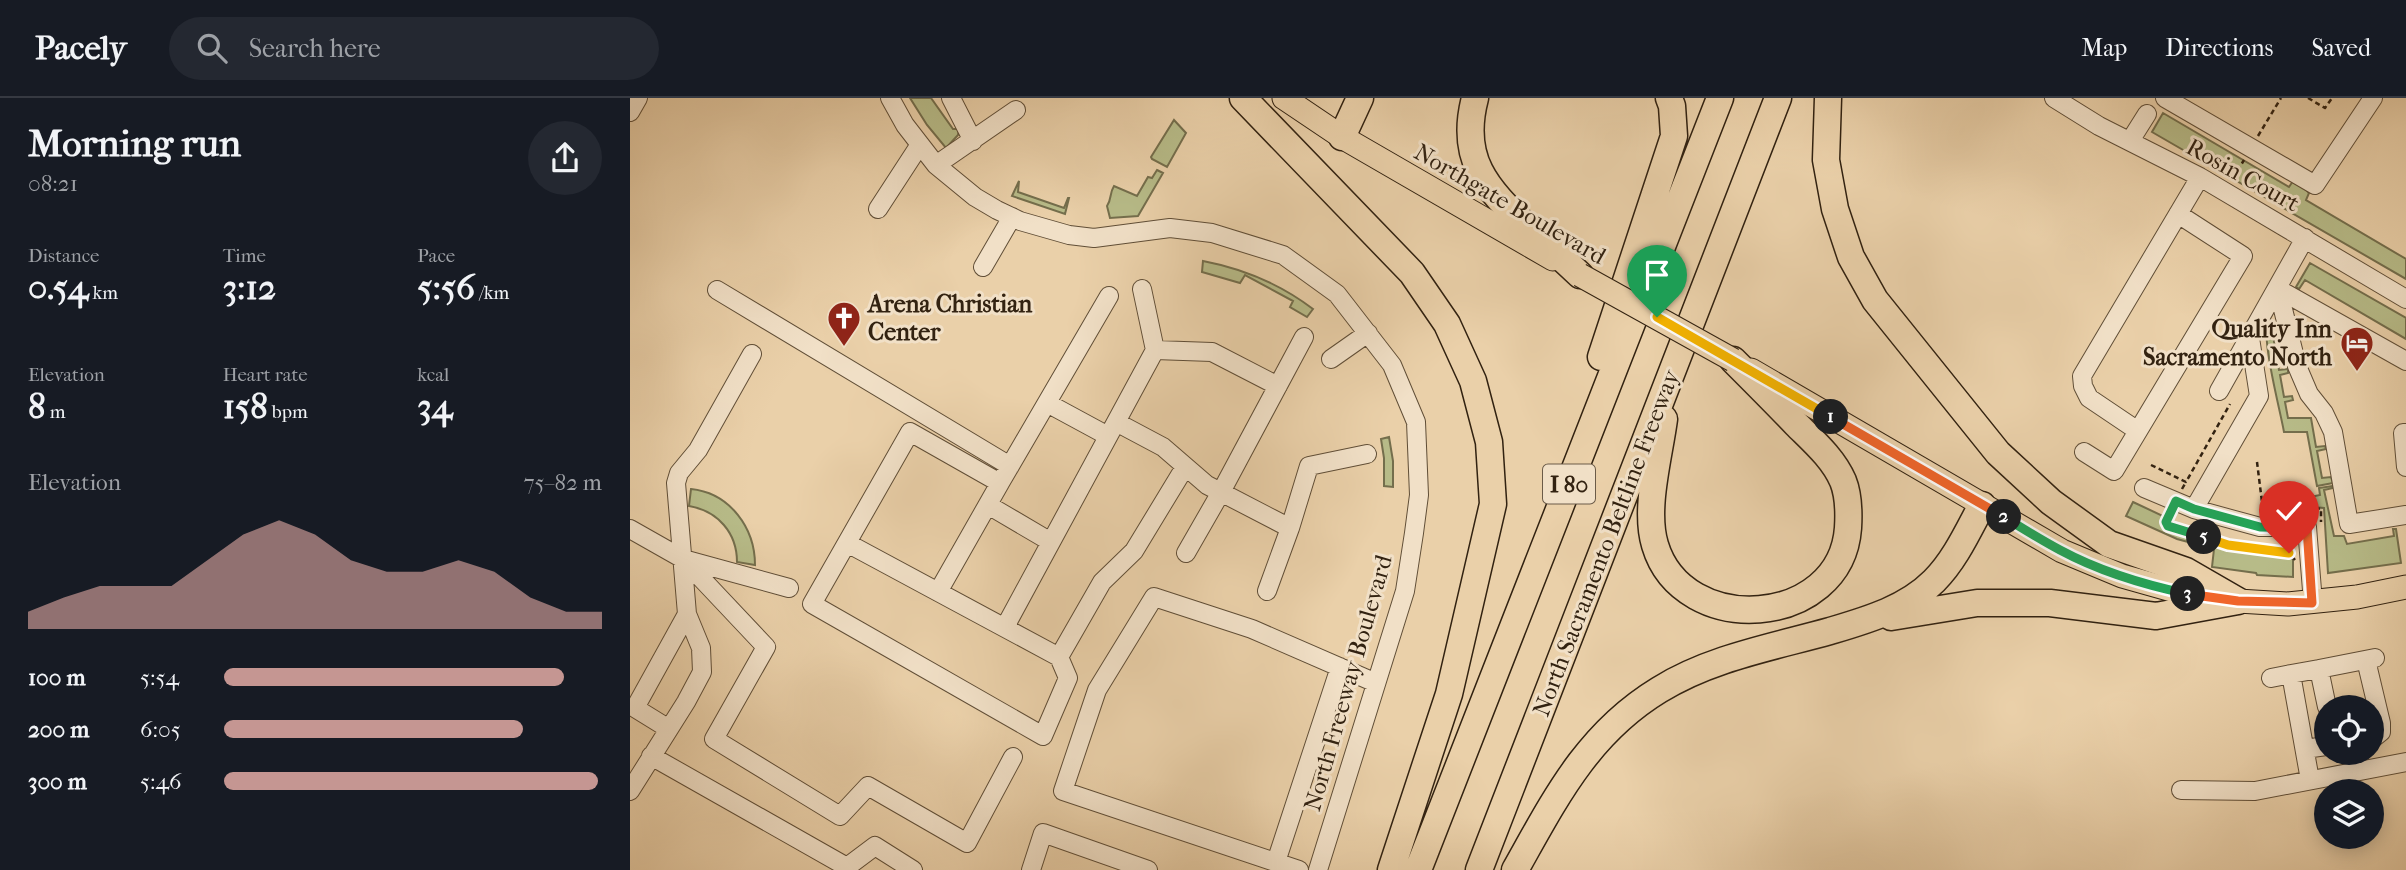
<!DOCTYPE html>
<html lang="en">
<head>
<meta charset="utf-8">
<style>
	body { margin:0; font-family:"IM FELL French Canon",serif; background:#242831; color:#f1f3f6; height:100vh; display:flex; flex-direction:column; font-size:26px; white-space:nowrap }
	* { box-sizing:border-box; margin:0 }
	p { font-size:23px; color:#9ea1a6 }
	.icon { flex:none; width:38px; height:38px; fill:none; stroke:currentColor; stroke-width:2; stroke-linecap:round; stroke-linejoin:round }
	.map { position:relative; flex:1; overflow:hidden }
	.drawer { display:flex; flex-direction:column; background:#171b24; width:630px }
	.drawer>* { flex:none }
	.buttons { position:absolute; left:1684px; top:597px; display:grid; gap:14px }
	.buttons a { display:grid; place-items:center; width:70px; height:70px; border-radius:50%; background:#171b24; box-shadow:0 4px 18px #0003; font-size:35px }
	.pin { position:absolute; display:grid; place-items:center; width:60px; height:60px; color:#fff; margin:-72px -30px; border-radius:50% 50% 50% 0; rotate:-45deg; box-shadow:0 0 7px #0007 }
	.pin .icon { rotate:45deg }
	.km { position:absolute; width:35px; height:35px; margin:-18px; border-radius:50%; background:#222; color:#fff; font-size:19px; line-height:35px; text-align:center }
	.round { display:grid; place-items:center; flex:none; width:74px; height:74px; border-radius:37px; background:#242831 }
	.headline { display:flex; align-items:center; justify-content:space-between; height:119px; padding:0 28px }
	h1 { font-size:38px; font-weight:700; line-height:52px }
	.metrics { display:grid; grid-template-columns:repeat(3,1fr); gap:10px; height:119px; padding:7px 28px }
	.metrics div { display:grid; align-content:center }
	.metrics b { font-size:35px; font-weight:700 }
	.metrics small { font-size:19px; font-weight:400 }
	.metrics p { font-size:19px }
	.chart { height:196px; padding:14px 28px }
	.chart p { display:flex; justify-content:space-between }
	.chart svg { width:100%; height:126px; margin-top:7px; fill:#c59692; opacity:.7 }
	ul { padding:0 28px; list-style:none; font-size:23px }
	li { display:grid; grid-template-columns:112px 84px 1fr; align-items:center; height:52px }
	li i { height:18px; border-radius:9px; background:#c59692 }
	header { display:flex; align-items:center; gap:42px; box-sizing:border-box; height:98px; padding:0 35px; background:#171b24; border-bottom:2px solid #363941 }
	header strong { font-size:33px }
	nav { display:flex; gap:38px; margin-inline-start:auto; font-size:24px }
	.search { width:490px; height:63px; background:#242831; display:flex; align-items:center; gap:18px; box-sizing:border-box; padding:0 24px; border-radius:38px; color:#9ea1a6; font-size:26px }
	main { display:flex; flex:1; min-height:0 }
	.map>svg:first-child { display:block }
	.green { fill:#b7bb88; stroke:#746e4c; stroke-width:2 }
	.lines { fill:none; stroke-linecap:round; stroke-linejoin:round }
	.minor-casing { stroke:#604e37; stroke-width:20 }
	.major-casing { stroke:#322211; stroke-width:25 }
	.highway-casing { stroke:#322211; stroke-width:29 }
	.path { stroke:#322211; stroke-width:2.5; stroke-dasharray:5 3.5; stroke-linecap:butt }
	.minor { stroke:#f1e0c7; stroke-width:18 }
	.major { stroke:#ead0a9; stroke-width:23 }
	.highway { stroke:#ead0a9; stroke-width:26 }
	.major-bridge-casing { stroke:#322211; stroke-width:25; stroke-linecap:butt }
	.major-bridge { stroke:#ead0a9; stroke-width:23 }
	.split-1-casing { stroke:#fff; stroke-width:14 }
	.split-2-casing { stroke:#fff; stroke-width:14 }
	.split-3-casing { stroke:#fff; stroke-width:14 }
	.split-4-casing { stroke:#fff; stroke-width:14 }
	.split-5-casing { stroke:#fff; stroke-width:14 }
	.split-6-casing { stroke:#fff; stroke-width:14 }
	.split-1 { stroke:#f5b400; stroke-width:9 }
	.split-2 { stroke:#f0652b; stroke-width:9 }
	.split-3 { stroke:#22a559; stroke-width:9 }
	.split-4 { stroke:#f0652b; stroke-width:9 }
	.split-5 { stroke:#22a559; stroke-width:9 }
	.split-6 { stroke:#f5b400; stroke-width:9 }
	.labels { text-anchor:middle; stroke-width:6; stroke-linejoin:round; paint-order:stroke }
	.shield { fill:#f1e0c7; stroke:#6b5b48; stroke-width:2 }
	.shield-label { font-size:23px; font-weight:bold; fill:#322211 }
	.street-label { font-size:24px; fill:#322211; stroke:#f1e0c7 }
	.poi-label { font-size:24px; font-weight:bold; fill:#322211; stroke:#f1e0c7; text-anchor:start }
</style>
</head>
<body>
<header>
<strong>Pacely</strong>
<div class="search"><svg class="icon" aria-label="search" viewBox="0 0 24 24"><circle cx="10" cy="10" r="6"/><path d="M15 15l6 6"/></svg>Search here</div>
<nav><a>Map</a><a>Directions</a><a>Saved</a></nav>
</header>
<main>
<section class="drawer">
<div class="headline"><div><h1>Morning run</h1><p>08:21</p></div><a class="round"><svg class="icon" aria-label="share" viewBox="0 0 24 24"><path d="M12 15V3M7 8l5-5 5 5M5 13v7h14v-7"/></svg></a></div>
<div class="metrics">
<div><p>Distance</p><b>0.54<small> km</small></b></div>
<div><p>Time</p><b>3:12</b></div>
<div><p>Pace</p><b>5:56<small> /km</small></b></div>
</div>
<div class="metrics">
<div><p>Elevation</p><b>8<small> m</small></b></div>
<div><p>Heart rate</p><b>158<small> bpm</small></b></div>
<div><p>kcal</p><b>34</b></div>
</div>
<div class="chart"><p><span>Elevation</span>75–82 m</p>
<svg viewBox="0 0 160 44" preserveAspectRatio="none"><path d="M0 44V38L10 33L20 29L30 29L40 29L50 20L60 11L70 6L80 11L90 20L100 24L110 24L120 20L130 24L140 33L150 38L160 38V44z"/></svg>
</div>
<ul>
<li><b>100 m</b>5:54<i style="width:90%"></i></li>
<li><b>200 m</b>6:05<i style="width:79%"></i></li>
<li><b>300 m</b>5:46<i style="width:99%"></i></li>
</ul>
</section>
<div class="map">
<svg width="1776" height="772" viewBox="0 0 1776 772">
	<rect width="100%" height="100%" fill="#ead0a9"/>
	<filter id="stains"><feTurbulence type="fractalNoise" baseFrequency=".00286" numOctaves="4"/><feColorMatrix values="0 0 0 0 .2 0 0 0 0 .09 0 0 0 0 .02 0 0 0 .5 -.17"/></filter>
	<radialGradient id="worn" r=".72"><stop offset=".6" stop-color="#630" stop-opacity="0"/><stop offset="1" stop-color="#630" stop-opacity=".3"/></radialGradient>
	<path class="green" d="M280,0H301L323,31H329L328,37L316,50L297,27Z
		M1533,15L1659,89L1665,80L1679,95L1676,102L1776,161V181L1522,34Z
		M544,22L556,35L537,69L522,61L521,59Z
		M527,72L533,75L508,118L480,120L477,108C482,101 479,96 484,88L507,98L518,79L522,80Z
		M389,83L388,94L434,110L438,100H439L435,116L382,98Z
		M573,163C615,171 650,186 683,211L677,219L660,209L663,203L615,177L610,185L572,174Z
		M1680,165L1776,220V241L1675,182L1669,191L1666,189Z
		M1639,212L1647,213L1639,215L1649,272L1658,271V275L1650,277L1654,299L1662,298L1663,302L1655,304L1658,320H1681L1686,349L1695,348L1696,351L1687,353L1692,380L1701,379L1703,385L1687,388L1677,334H1654C1649,306 1629,236 1639,212Z
		M759,339L763,363V389L754,388V360L751,341Z
		M1703,388V390L1694,392L1704,438H1714L1717,446L1764,438L1763,431H1766L1771,465L1698,475L1694,410L1682,409L1680,399L1690,397L1689,390Z
		M61,391C100,395 125,430 125,467L107,464C107,435 88,413 59,408Z
		M1503,404L1535,419L1533,425L1537,429L1597,449L1659,457L1663,462V479L1627,477L1626,475L1582,469L1584,451L1547,441L1496,418Z"/>
	<g class="lines">
		<defs>
			<path id="minor" d="M260,0L275,27L306,67L345,99L367,112L390,123L439,137L464,140L540,130L582,135L653,157L707,196L762,267L786,324L789,397L784,435L775,493L688,772
				M321,0L343,43
				M1424,0L1469,28L1570,79L1776,201
				M1535,0L1685,87L1743,0
				M0,14L8,0
				M1500,43L1517,16
				M306,67L386,12
				M248,111L289,48
				M353,169L382,119
				M87,192L380,368
				M479,198L370,385L280,334L182,506L413,638L438,580L429,559L472,484L504,453L555,369
				M525,252L582,254L648,288
				M701,261L738,235
				M1776,263L1648,191L1667,268L1679,296L1694,315L1703,334L1719,426L1776,417
				M1589,293L1675,140
				M417,305L478,338
				M486,324L533,349L577,387L660,430
				M1508,333L1459,300L1453,288L1452,278L1570,79
				M1776,335H1773L1776,369
				M1454,354L1484,373L1613,158L1548,116
				M1514,390L1564,411L1630,429H1677L1683,505
				M358,407L421,444
				M1564,411L1629,298L1620,240
				M0,431L53,461L159,490
				M217,445L429,559
				M556,455L591,394L674,239
				M53,461L136,549L84,641L210,718L238,688L337,745L383,659
				M637,493L660,430L679,368L737,356
				M308,494L370,385
				M375,529L525,252L512,191
				M1736,562L1751,625V634L1741,642
				M1689,571L1745,560
				M1641,580L1661,576
				M39,631L5,610L57,516
				M1675,651L1696,648
				M21,658L217,769L245,748L283,772
				M1680,682L1661,576L1689,571L1697,609
				M1551,692L1625,693L1776,664
				M0,693L56,604L72,574L71,550L57,516L46,385L49,375L68,352L122,256
				M646,764L710,569
				M401,772L413,735L518,772
				M669,772L433,693L467,592L524,499L622,531L746,585"/>
			<path id="major" d="M654,0L712,39L923,161
				M1121,272L1432,453L1492,478L1563,498L1608,503L1658,506L1727,499L1776,489"/>
			<path id="highway" d="M613,0L782,175L817,226L843,283L859,344L863,406L819,596L761,772
				M845,0C829,61 856,90 898,130C916,145 933,161 950,177
				M1198,0L1196,62L1205,111L1221,159L1245,202L1368,355L1421,404L1479,446L1556,473L1608,503
				M712,39L730,0
				M971,259L1044,38L1042,8L1039,0
				M1034,321C1029,359 1014,411 1025,447C1053,541 1211,530 1218,430C1219,414 1219,398 1213,383C1203,360 1183,343 1166,326C1145,304 1124,283 1103,262
				M1261,519L1347,505H1420L1526,518L1608,503
				M788,772L1090,0
				M849,772L1148,0
				M885,772C925,701 957,636 1029,592C1080,560 1143,549 1200,533C1237,522 1276,511 1304,483C1325,462 1338,433 1352,407"/>
		</defs>
		<use href="#minor" class="minor-casing"/>
		<use href="#major" class="major-casing"/>
		<use href="#highway" class="highway-casing"/>
		<path class="path" d="M1678,0L1695,10L1702,0
			M1628,38L1651,0
			M1603,80L1614,62
			M1627,364L1632,404L1691,411V424
			M1521,367L1556,384L1600,306
			M1552,391L1556,384
			M1540,416L1536,424L1538,428L1598,448L1659,455L1665,462"/>
		<use href="#minor" class="minor"/>
		<use href="#major" class="major"/>
		<use href="#highway" class="highway"/>
		<defs>
			<path id="major-bridge" d="M950,177L1103,262"/>
		</defs>
		<use href="#major-bridge" class="major-bridge-casing"/>
		<use href="#major-bridge" class="major-bridge"/>
	</g>
	<g class="lines">
		<defs>
			<path id="split-1" d="M1027,219L1201,319"/>
			<path id="split-2" d="M1201,319L1374,419"/>
			<path id="split-3" d="M1374,419C1392,430 1411,442 1430,452C1469,473 1515,487 1558,496"/>
			<path id="split-4" d="M1558,496L1608,503L1682,505L1677,430"/>
			<path id="split-5" d="M1574,439L1538,428L1536,424L1546,403L1564,411L1630,429L1677,430"/>
			<path id="split-6" d="M1574,439L1598,447L1659,455"/>
		</defs>
		<use href="#split-1" class="split-1-casing"/>
		<use href="#split-2" class="split-2-casing"/>
		<use href="#split-3" class="split-3-casing"/>
		<use href="#split-4" class="split-4-casing"/>
		<use href="#split-5" class="split-5-casing"/>
		<use href="#split-6" class="split-6-casing"/>
		<use href="#split-1" class="split-1"/>
		<use href="#split-2" class="split-2"/>
		<use href="#split-3" class="split-3"/>
		<use href="#split-4" class="split-4"/>
		<use href="#split-5" class="split-5"/>
		<use href="#split-6" class="split-6"/>
	</g>
	<defs>
		<symbol id="church-pin" viewBox="-11 -11 22 30"><path d="M0 17L-7.5 6A9.5 9.5 0 1 1 7.5 6Z" fill="#8f2418" stroke="#f1e0c7"/><path d="M-1.2-6h2.4v3.5h3.3v2.4h-3.3V6h-2.4V-.1h-3.3v-2.4h3.3Z" fill="#fff"/></symbol>
		<symbol id="hotel-pin" viewBox="-11 -11 22 30"><path d="M0 17L-7.5 6A9.5 9.5 0 1 1 7.5 6Z" fill="#8f2418" stroke="#f1e0c7"/><path d="M-6-4.5h1.5V1H6V5H4.5V3h-9V5H-6ZM-4 0a1.8 1.8 0 1 1 3.6 0ZM.5 0V-2.5h3Q6-2.5 6 0Z" fill="#fff"/></symbol>
	</defs>
	<g fill-rule="evenodd">
		<use href="#church-pin" x="195" y="201" width="38" height="52"/>
		<use href="#hotel-pin" x="1708" y="226" width="38" height="52"/>
	</g>
	<g class="labels">
		<rect class="shield" x="913" y="366.5" width="52" height="39" rx="5"/>
		<g class="shield-label">
			<text x="939" y="394">I 80</text>
		</g>
		<g class="street-label">
			<text transform="translate(1613 77) rotate(29)" y="8">Rosin Court</text>
			<text transform="translate(880 106) rotate(30)" y="8">Northgate Boulevard</text>
			<text transform="translate(976 445) rotate(-69)" y="8">North Sacramento Beltline Freeway</text>
			<text transform="translate(718 585) rotate(-74)" y="8">North Freeway Boulevard</text>
		</g>
		<g class="poi-label">
			<text x="238" y="214">Arena Christian<tspan x="238" dy="28">Center</tspan></text>
			<text x="1702" y="239" text-anchor="end">Quality Inn<tspan x="1702" dy="28">Sacramento North</tspan></text>
		</g>
	</g>
	<rect width="100%" height="100%" filter="url(#stains)"/>
	<rect width="100%" height="100%" fill="url(#worn)"/>
</svg>
<div class="buttons">
<a><svg class="icon" aria-label="locate" viewBox="0 0 24 24"><circle cx="12" cy="12" r="6"/><path d="M12 2v4M12 18v4M2 12h4M18 12h4"/></svg></a>
<a><svg class="icon" aria-label="layers" viewBox="0 0 24 24"><path d="M12 4l9 5-9 5-9-5zM3 14l9 5 9-5"/></svg></a>
</div>
<div class="pin" style="left:1027px;top:219px;background:#1e9e55"><svg class="icon" aria-label="arrive" viewBox="0 0 24 24"><path d="M6 21V4h12l-3 4 3 4H6"/></svg></div>
<div class="pin" style="left:1659px;top:455px;background:#d93025"><svg class="icon" aria-label="check" viewBox="0 0 24 24"><path d="M5 12l5 5 9-10"/></svg></div>
<b class="km" style="left:1201px;top:319px">1</b>
<b class="km" style="left:1374px;top:419px">2</b>
<b class="km" style="left:1558px;top:496px">3</b>
<b class="km" style="left:1574px;top:439px">5</b>
</div>
</main>
</body>
</html>
